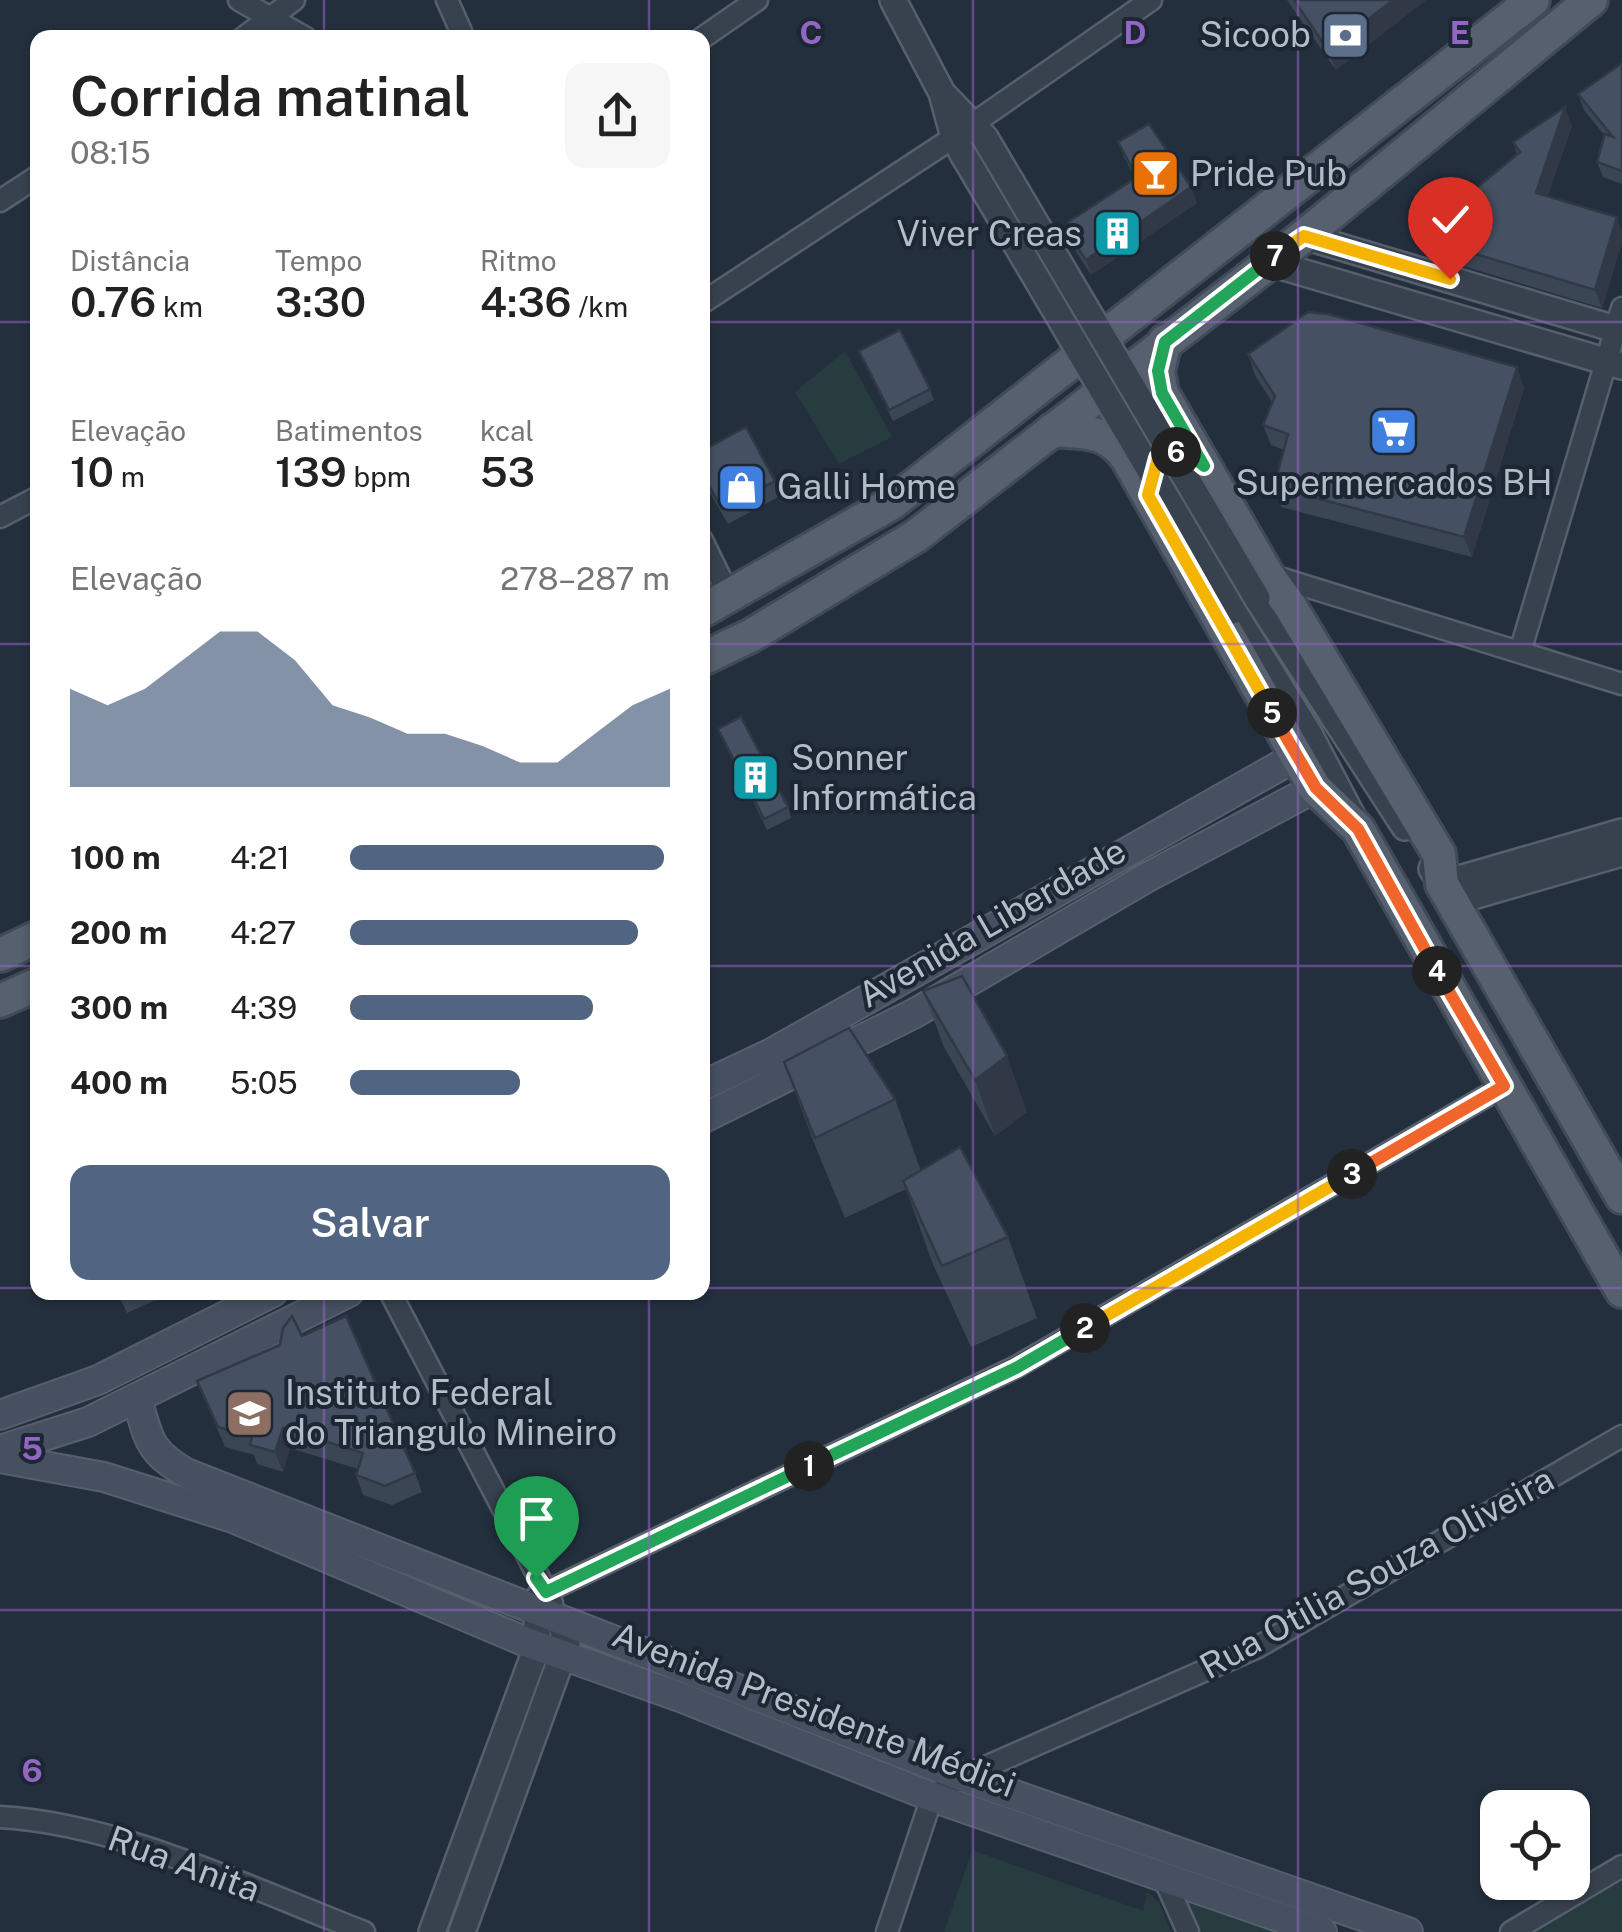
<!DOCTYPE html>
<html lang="pt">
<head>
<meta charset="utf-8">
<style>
	body { margin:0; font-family:"Public Sans",sans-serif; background:#f6f6f6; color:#222; height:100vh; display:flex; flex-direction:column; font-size:38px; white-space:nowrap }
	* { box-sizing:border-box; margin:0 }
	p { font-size:32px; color:#767676 }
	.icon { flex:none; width:55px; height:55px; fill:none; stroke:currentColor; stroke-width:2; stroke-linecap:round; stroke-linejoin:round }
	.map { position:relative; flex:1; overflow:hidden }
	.sheet { position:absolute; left:30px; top:30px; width:680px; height:1270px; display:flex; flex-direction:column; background:#fff; border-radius:20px; box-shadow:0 2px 8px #0004 }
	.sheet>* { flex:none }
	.fabs { position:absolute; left:1480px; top:1790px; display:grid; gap:20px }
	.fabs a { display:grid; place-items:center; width:110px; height:110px; border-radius:20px; background:#fff; box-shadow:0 2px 8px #0004; font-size:50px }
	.pin { position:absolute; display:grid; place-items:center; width:85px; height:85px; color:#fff; margin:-102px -42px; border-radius:50% 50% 50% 0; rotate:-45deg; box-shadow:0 0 10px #0007 }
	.pin .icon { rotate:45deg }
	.km { position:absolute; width:50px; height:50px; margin:-25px; border-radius:50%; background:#222; color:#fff; font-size:28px; line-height:50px; text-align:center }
	.round { display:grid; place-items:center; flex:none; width:105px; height:105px; border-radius:20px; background:#f6f6f6 }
	.headline { display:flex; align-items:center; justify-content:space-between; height:170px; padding:0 40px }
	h1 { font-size:55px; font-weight:600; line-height:75px }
	.stats { display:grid; grid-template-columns:repeat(3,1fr); gap:15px; height:170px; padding:10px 40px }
	.stats div { display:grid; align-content:center }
	.stats b { font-size:42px; font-weight:600 }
	.stats small { font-size:28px; font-weight:400 }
	.stats p { font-size:28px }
	.chart { height:280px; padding:20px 40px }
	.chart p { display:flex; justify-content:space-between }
	.chart svg { width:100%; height:180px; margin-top:10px; fill:#516482; opacity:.7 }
	.primary-button { display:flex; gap:20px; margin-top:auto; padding:20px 40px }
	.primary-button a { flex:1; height:115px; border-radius:20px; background:#516482; color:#fff; font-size:40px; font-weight:600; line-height:115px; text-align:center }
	ul { padding:0 40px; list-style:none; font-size:32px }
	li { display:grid; grid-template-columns:160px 120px 1fr; align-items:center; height:75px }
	li i { height:25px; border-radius:12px; background:#516482 }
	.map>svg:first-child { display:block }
	.green { fill:#263c3f }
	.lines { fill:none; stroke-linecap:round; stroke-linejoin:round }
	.minor-casing { stroke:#565f6c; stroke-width:25 }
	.tertiary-casing { stroke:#565f6c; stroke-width:30 }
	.secondary-casing { stroke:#565f6c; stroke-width:32 }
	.primary-casing { stroke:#414a57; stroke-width:38 }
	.minor { stroke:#38414e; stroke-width:20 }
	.tertiary { stroke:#38414e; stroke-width:25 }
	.secondary { stroke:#465061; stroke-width:28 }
	.primary { stroke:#56606e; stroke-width:32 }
	.tertiary-bridge-casing { stroke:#565f6c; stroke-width:30; stroke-linecap:butt }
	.tertiary-bridge { stroke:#38414e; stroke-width:25 }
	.wall { fill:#3b4654 }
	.shaded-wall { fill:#303945 }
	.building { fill:#455162; stroke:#303945; stroke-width:2.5 }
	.split-1-casing { stroke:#fff; stroke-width:20 }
	.split-2-casing { stroke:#fff; stroke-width:20 }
	.split-3-casing { stroke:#fff; stroke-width:20 }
	.split-4-casing { stroke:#fff; stroke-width:20 }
	.split-5-casing { stroke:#fff; stroke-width:20 }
	.split-6-casing { stroke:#fff; stroke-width:20 }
	.split-7-casing { stroke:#fff; stroke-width:20 }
	.split-8-casing { stroke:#fff; stroke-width:20 }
	.split-1 { stroke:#22a559; stroke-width:12 }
	.split-2 { stroke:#22a559; stroke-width:12 }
	.split-3 { stroke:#f5b400; stroke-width:12 }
	.split-4 { stroke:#f0652b; stroke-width:12 }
	.split-5 { stroke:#f0652b; stroke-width:12 }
	.split-6 { stroke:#f5b400; stroke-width:12 }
	.split-7 { stroke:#22a559; stroke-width:12 }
	.split-8 { stroke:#f5b400; stroke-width:12 }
	.grid { fill:none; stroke:#9266c3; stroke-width:2.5; stroke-opacity:0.55 }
	.labels { text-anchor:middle; stroke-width:8; stroke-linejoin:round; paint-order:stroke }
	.poi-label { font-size:35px; fill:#b4bcc9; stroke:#1d2633; text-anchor:start }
	.street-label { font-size:35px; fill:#b4bcc9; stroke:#1d2633 }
	.grid-label { font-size:32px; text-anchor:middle; font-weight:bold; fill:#9266c3; stroke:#1d2633; stroke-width:8; stroke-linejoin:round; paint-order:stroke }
</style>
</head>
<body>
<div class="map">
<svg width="1622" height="1932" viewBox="0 0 1622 1932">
	<rect width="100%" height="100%" fill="#242f3e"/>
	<path class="green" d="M845,351L892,437L839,464L795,392Z
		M972,1850L1143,1911L1147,1892L1159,1902L1171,1932H944Z
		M1622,1881V1932H1534Z
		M1177,1887L1296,1932H1198Z"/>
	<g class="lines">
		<defs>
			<path id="minor" d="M239,0L306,38
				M447,0L464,38
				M243,38L294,0
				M702,38L757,0
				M0,201L38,176
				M702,303L954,137L1151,0
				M0,517L38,497
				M702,540L730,598
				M1270,575L1622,684
				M1520,652L1622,308
				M390,1292L552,1603
				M537,1596L1016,1367L1504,1086
				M0,1817C122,1824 249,1888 364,1932
				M1163,1876L1188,1932
				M887,1932L932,1797L963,1777L1258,1647L1622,1436
				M1511,1932L1622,1866"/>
			<path id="tertiary" d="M893,0L942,93L954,137L963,154
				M942,93L985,138
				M1304,236L1622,331
				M1267,262L1622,366
				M1257,598L1405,827
				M1233,611L1309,734L1353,818
				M1432,869L1442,884L1622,832
				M1452,902L1622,853
				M432,1932L537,1647V1610
				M462,1932L567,1643L559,1618"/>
			<path id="secondary" d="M702,1086L772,1053L1297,756
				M702,1119L915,1013L1146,878L1315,788
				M137,1399C149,1439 148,1451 186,1473L963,1777L1408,1932
				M0,1415L98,1380L273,1292
				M0,1450L88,1422L349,1292
				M0,1458L104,1477L233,1518L526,1642L680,1697L932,1797L1322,1932"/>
			<path id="primary" d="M1165,341L1158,371L1162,393L1267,574L1290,606L1439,854L1442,884L1622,1197
				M1052,430C1085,433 1106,429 1127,458L1315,788L1358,829L1622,1291
				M702,611L892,503L1533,0
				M702,659L752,635L916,536L1304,236L1591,0
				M0,955L38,937
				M0,1001L38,984"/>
		</defs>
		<use href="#minor" class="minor-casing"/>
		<use href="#tertiary" class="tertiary-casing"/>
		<use href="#secondary" class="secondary-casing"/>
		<use href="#primary" class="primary-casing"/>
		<use href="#minor" class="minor"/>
		<use href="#tertiary" class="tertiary"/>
		<use href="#secondary" class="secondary"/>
		<use href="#primary" class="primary"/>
		<defs>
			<path id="tertiary-bridge" d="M985,138L1257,598
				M963,154L1233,611"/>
		</defs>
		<use href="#tertiary-bridge" class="tertiary-bridge-casing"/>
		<use href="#tertiary-bridge" class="tertiary-bridge"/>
	</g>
	<path class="wall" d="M1287,0H1426L1336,70Z
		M1622,63V184L1603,177L1597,162L1605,136L1584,110L1578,94Z
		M1572,126L1547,197L1622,231V242L1602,308L1446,261L1434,247L1428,228L1517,154L1513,142Z
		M1118,142L1197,203L1091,275L1072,245L1066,230L1070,228L1068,222L1135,178L1124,157Z
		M859,351L930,389L934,400L893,421Z
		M1248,354L1524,388L1472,557L1281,507L1274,487L1284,450L1271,445L1263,425L1272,402L1255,375Z
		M702,451L775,481L780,496L728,524L702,479Z
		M718,729L788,807L791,818L767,830Z
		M923,991L1027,1112L995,1136L944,1047Z
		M784,1062L895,1099L921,1171L1008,1237L1037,1318L971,1347L932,1262L906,1189L845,1218L814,1143Z
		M117,1292H173L127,1313Z
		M302,1336L415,1473L422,1492L392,1505L363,1495L356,1475L358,1469L290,1448L283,1472L257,1464L254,1455L225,1447L197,1381Z"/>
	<path class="shaded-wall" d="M1393,0H1426L1336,70L1328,50Z
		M1565,107L1572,126L1542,212L1536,193Z
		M1191,187L1197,203L1091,275L1086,260Z
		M1617,217L1622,231V242L1602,308L1595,290Z
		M1517,367L1524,388L1472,557L1464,537Z
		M1007,1056L1027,1112L995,1136L975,1080Z
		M283,1428L290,1448L283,1472L275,1452Z"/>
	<path class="building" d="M1294,0H1393L1328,50Z
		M1622,63V171L1597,162L1605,134L1613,137L1578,94Z
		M1565,107L1536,193L1617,217L1595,290L1439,243L1428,228L1520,152L1513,142Z
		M1149,124L1191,187L1086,260L1066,230L1071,227L1068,222L1137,177L1118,142Z
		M1308,312L1328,314L1517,367L1464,537L1274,487L1288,434L1263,425L1275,396L1248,354Z
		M900,330L930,389L889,410L859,351Z
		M746,427L775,481L722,509L702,473V451Z
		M741,717L788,807L764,819L718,729Z
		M962,976L1007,1056L975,1080L923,991Z
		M849,1028L895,1099L815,1138L784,1062Z
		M960,1147L1008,1237L942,1266L903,1181Z
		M292,1316L302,1336L346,1316L415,1473L385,1486L356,1475L363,1453L283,1428L275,1452L250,1445L252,1437L218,1427L197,1381L280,1345L283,1328Z"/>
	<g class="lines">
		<defs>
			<path id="split-1" d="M536,1578L546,1592L809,1466"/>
			<path id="split-2" d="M809,1466L1016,1368L1085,1328"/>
			<path id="split-3" d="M1085,1328L1352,1174"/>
			<path id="split-4" d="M1352,1174L1504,1086L1437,971"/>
			<path id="split-5" d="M1272,713L1316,788L1358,829L1437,971"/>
			<path id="split-6" d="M1176,452H1169L1158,458L1148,495L1272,713"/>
			<path id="split-7" d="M1176,452L1192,456L1204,466L1162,393L1158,371L1165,342L1275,256"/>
			<path id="split-8" d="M1275,256L1304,236L1450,279"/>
		</defs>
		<use href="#split-1" class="split-1-casing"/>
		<use href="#split-2" class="split-2-casing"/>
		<use href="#split-3" class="split-3-casing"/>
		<use href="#split-4" class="split-4-casing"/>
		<use href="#split-5" class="split-5-casing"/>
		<use href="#split-6" class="split-6-casing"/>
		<use href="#split-7" class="split-7-casing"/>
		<use href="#split-8" class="split-8-casing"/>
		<use href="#split-1" class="split-1"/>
		<use href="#split-2" class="split-2"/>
		<use href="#split-3" class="split-3"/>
		<use href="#split-4" class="split-4"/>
		<use href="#split-5" class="split-5"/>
		<use href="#split-6" class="split-6"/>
		<use href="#split-7" class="split-7"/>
		<use href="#split-8" class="split-8"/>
	</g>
	<path class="grid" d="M324,0V38M649,0V38M973,0V1932M1298,0V1932M0,322H38M702,322H1622M0,644H38M702,644H1622M0,966H38M702,966H1622M0,1288H38M702,1288H1622M324,1292V1932M649,1292V1932M0,1610H1622"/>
	<defs>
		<symbol id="bank-square" viewBox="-11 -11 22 22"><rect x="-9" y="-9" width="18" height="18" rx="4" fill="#5c6f8a" stroke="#1d2633"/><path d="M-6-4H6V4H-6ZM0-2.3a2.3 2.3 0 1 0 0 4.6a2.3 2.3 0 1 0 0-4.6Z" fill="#fff"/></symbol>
		<symbol id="bar-square" viewBox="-11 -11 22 22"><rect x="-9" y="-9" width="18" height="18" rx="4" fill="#e8710a" stroke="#1d2633"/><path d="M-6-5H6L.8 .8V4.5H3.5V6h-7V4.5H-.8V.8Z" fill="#fff"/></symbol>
		<symbol id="building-square" viewBox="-11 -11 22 22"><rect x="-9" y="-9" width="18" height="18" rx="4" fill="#0f9aa8" stroke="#1d2633"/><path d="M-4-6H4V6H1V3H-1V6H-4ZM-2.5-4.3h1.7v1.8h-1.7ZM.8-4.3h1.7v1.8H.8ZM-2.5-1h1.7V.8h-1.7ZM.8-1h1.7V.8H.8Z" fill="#fff"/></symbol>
		<symbol id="supermarket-square" viewBox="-11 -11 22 22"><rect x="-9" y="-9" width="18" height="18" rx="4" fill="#3f7fe0" stroke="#1d2633"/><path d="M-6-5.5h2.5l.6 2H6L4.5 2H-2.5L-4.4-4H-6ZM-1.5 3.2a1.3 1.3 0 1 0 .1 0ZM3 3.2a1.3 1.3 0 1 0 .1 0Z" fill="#fff"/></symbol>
		<symbol id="shop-square" viewBox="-11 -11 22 22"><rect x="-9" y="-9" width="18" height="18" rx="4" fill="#3f7fe0" stroke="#1d2633"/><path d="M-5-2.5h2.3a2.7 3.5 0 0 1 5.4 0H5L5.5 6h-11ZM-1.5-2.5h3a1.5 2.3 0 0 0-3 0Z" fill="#fff"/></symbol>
		<symbol id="school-square" viewBox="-11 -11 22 22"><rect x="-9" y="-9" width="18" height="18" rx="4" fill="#8d6e63" stroke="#1d2633"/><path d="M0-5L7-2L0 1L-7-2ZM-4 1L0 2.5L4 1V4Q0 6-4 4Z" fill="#fff"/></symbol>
	</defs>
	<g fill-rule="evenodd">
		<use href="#bank-square" x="1318" y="8" width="55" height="55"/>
		<use href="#bar-square" x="1128" y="146" width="55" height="55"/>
		<use href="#building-square" x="1090" y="206" width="55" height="55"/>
		<use href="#supermarket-square" x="1366" y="404" width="55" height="55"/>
		<use href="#shop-square" x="714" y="460" width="55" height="55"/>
		<use href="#building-square" x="728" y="750" width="55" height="55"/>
		<use href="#school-square" x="222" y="1386" width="55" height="55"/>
	</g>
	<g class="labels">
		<g class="poi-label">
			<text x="1311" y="47" text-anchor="end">Sicoob</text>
			<text x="1190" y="186">Pride Pub</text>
			<text x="1082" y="246" text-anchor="end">Viver Creas</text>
			<text x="1394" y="495" text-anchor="middle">Supermercados BH</text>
			<text x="777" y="499">Galli Home</text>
			<text x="791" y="770">Sonner<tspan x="791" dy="40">Informática</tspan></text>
			<text x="285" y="1405">Instituto Federal<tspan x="285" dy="40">do Triangulo Mineiro</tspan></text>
		</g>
		<g class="street-label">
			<text transform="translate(992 923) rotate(-30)" y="12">Avenida Liberdade</text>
			<text transform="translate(1377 1573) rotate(-29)" y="12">Rua Otilia Souza Oliveira</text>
			<text transform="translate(814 1710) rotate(21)" y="12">Avenida Presidente Médici</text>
			<text transform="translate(184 1864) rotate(20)" y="12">Rua Anita</text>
		</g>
	</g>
	<g class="grid-label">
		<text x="811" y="44">C</text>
		<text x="1135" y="44">D</text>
		<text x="1460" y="44">E</text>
		<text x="32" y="1460">5</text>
		<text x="32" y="1782">6</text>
	</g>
</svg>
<div class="fabs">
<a><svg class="icon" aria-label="locate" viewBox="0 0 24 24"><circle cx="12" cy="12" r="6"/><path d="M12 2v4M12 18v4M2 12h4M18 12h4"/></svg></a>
</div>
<div class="pin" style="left:536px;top:1578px;background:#1e9e55"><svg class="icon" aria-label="arrive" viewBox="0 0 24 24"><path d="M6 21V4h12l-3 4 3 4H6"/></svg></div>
<div class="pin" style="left:1450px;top:279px;background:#d93025"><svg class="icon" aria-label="check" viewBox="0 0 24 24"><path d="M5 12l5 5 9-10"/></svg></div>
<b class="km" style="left:809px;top:1466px">1</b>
<b class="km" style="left:1085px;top:1328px">2</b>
<b class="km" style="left:1352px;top:1174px">3</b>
<b class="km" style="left:1437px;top:971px">4</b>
<b class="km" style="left:1272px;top:713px">5</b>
<b class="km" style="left:1176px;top:452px">6</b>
<b class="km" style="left:1275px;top:256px">7</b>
<section class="sheet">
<div class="headline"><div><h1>Corrida matinal</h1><p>08:15</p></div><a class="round"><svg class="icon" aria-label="share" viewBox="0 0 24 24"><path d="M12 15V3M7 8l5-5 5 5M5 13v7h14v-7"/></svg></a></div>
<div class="stats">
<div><p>Distância</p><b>0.76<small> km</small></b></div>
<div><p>Tempo</p><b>3:30</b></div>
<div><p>Ritmo</p><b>4:36<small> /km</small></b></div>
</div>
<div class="stats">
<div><p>Elevação</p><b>10<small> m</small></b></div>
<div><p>Batimentos</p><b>139<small> bpm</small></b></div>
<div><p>kcal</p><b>53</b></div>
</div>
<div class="chart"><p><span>Elevação</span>278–287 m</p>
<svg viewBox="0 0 160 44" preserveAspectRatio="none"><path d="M0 44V20L10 24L20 20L30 13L40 6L50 6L60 13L70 24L80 27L90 31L100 31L110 34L120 38L130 38L140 31L150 24L160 20V44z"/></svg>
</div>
<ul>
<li><b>100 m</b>4:21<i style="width:98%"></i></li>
<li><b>200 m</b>4:27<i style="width:90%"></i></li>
<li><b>300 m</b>4:39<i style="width:76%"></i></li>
<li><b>400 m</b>5:05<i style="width:53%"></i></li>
</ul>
<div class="primary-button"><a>Salvar</a></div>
</section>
</div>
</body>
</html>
